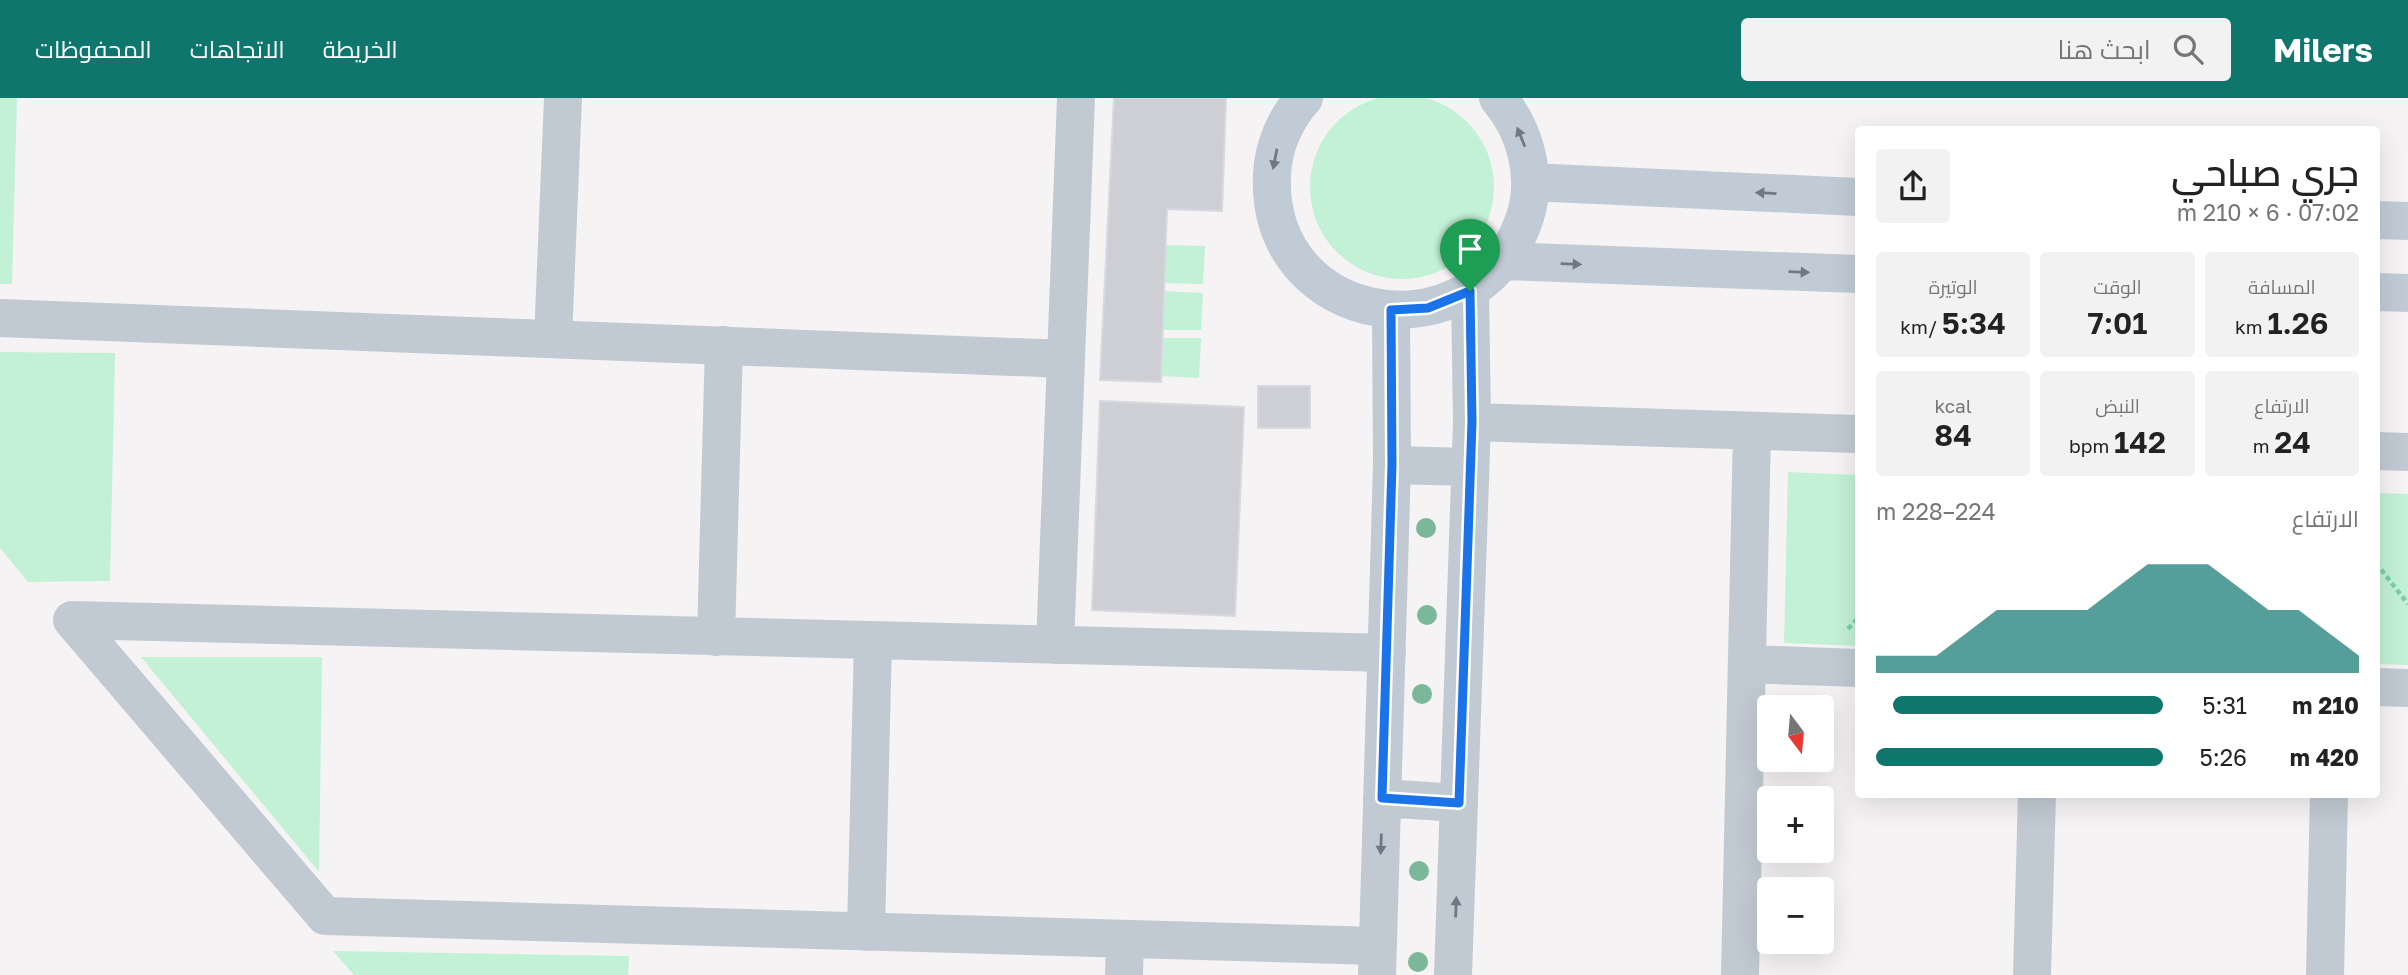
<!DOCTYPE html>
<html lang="ar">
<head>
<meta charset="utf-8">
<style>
	body { margin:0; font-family:"Golos Text",Cairo,sans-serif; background:#f2f2f2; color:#222; direction:rtl; height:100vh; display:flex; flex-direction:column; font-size:26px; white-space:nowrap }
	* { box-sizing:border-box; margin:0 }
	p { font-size:23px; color:#767676 }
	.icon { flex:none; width:38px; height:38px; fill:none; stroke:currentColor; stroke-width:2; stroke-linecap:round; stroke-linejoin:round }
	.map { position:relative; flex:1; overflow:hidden; direction:ltr }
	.details { position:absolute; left:1855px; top:28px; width:525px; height:672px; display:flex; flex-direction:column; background:#fff; border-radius:7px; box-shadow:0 7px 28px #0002; direction:rtl }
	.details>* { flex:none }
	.needle { width:46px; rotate:164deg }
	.controls { position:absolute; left:1757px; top:597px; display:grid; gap:14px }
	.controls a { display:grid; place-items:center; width:77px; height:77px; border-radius:7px; background:#fff; box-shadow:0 7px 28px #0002; font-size:35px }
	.pin { position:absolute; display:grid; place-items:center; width:60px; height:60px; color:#fff; margin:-72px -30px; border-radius:50% 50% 50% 0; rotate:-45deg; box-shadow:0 0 7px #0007 }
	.pin .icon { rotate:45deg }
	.round { display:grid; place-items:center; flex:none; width:74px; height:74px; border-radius:7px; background:#f2f2f2 }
	.summary { display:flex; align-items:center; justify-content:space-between; height:119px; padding:0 21px }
	h1 { font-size:38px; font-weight:600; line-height:52px }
	.stats { display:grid; grid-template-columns:repeat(3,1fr); gap:10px; height:119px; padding:7px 21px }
	.stats div { display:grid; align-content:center; border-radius:7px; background:#f2f2f2; text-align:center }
	.stats b { font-size:30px; font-weight:600 }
	.stats small { font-size:19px; font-weight:400 }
	.stats p { font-size:19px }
	.chart { height:196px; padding:14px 21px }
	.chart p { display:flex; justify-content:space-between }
	.chart svg { width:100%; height:126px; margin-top:7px; fill:#0f766e; opacity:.7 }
	ul { padding:0 21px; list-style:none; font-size:23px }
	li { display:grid; grid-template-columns:112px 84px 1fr; align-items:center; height:52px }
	li i { height:18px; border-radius:9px; background:#0f766e }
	header { display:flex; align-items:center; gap:42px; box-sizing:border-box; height:98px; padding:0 35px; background:#0f766e; color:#fff }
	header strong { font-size:33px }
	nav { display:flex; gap:38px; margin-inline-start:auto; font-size:24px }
	.search { width:490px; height:63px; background:#f2f2f2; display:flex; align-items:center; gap:18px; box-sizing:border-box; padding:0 24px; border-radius:7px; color:#767676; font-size:26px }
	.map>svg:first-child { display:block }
	.green { fill:#c3f1d5 }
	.building { fill:#cdcfd5; stroke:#d7d9de; stroke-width:2 }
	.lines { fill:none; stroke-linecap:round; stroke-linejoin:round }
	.path { stroke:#7ad0a6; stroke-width:4.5; stroke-dasharray:5 3.5; stroke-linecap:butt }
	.street { stroke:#c1cad2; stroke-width:38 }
	.secondary { stroke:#c1cbd6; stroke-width:38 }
	.tree { fill:#7bb799 }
	.oneway { fill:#6e7984 }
	.oneway2 { fill:#6e7983 }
	.route-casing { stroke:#fff; stroke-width:14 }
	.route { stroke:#1a73e8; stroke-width:9 }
</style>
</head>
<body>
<header>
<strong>Milers</strong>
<div class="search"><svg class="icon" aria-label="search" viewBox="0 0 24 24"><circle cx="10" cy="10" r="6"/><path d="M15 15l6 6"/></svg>ابحث هنا</div>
<nav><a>الخريطة</a><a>الاتجاهات</a><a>المحفوظات</a></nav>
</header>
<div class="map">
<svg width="2408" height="877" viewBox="0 0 2408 877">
	<rect width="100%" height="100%" fill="#f5f3f3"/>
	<path class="green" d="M1310 89a92 92 0 1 1 184 0a92 92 0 1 1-184 0Z
		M0,0H17L12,186H0Z
		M1165,147L1205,148L1203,186L1164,185Z
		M1164,193L1203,195L1201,232H1163Z
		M1162,240H1201L1199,280L1161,278Z
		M0,254L115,255L110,483L28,484L0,450Z
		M1788,374L1858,377V548L1784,545Z
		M2376,395L2408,396V567L2377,566Z
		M141,559H322L319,774Z
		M333,853L629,858L628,877H354Z"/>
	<path class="building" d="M1114,0H1226L1222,113L1167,111L1161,284L1100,282Z
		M1258,288H1310V330H1258Z
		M1100,303L1244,309L1235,518L1092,512Z"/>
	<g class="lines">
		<path class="path" d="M2376,465L2408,506
			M1848,531L1858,520"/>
		<path class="street" d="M0,220L1066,261
			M553,241L563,0
			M1472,324L1858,336
			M2376,353L2408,354
			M1392,367L1470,369
			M72,522L325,818L1378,848
			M72,522L1387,555
			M716,539L724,247
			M1055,547L1076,0
			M1747,566L1858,570
			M2376,589L2408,590
			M1382,700L1459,705
			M866,834L873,542
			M1124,877L1125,841
			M1377,877L1392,367L1391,212
			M1453,877L1472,324L1470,193
			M1740,877L1752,333
			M2032,877L2037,696
			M2325,877L2329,696"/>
		<path class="secondary" d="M1304,0C1285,21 1273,49 1272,77C1265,230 1477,264 1525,119C1538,78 1525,31 1498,0
			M1530,84L1858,99
			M2376,122L2408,123
			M1503,163L1858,176
			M2376,194L2408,195"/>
	</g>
	<g class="tree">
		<circle cx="1426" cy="430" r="10"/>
		<circle cx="1427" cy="517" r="10"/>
		<circle cx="1422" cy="596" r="10"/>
		<circle cx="1419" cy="773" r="10"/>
		<circle cx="1418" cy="864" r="10"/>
	</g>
	<defs><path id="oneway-solid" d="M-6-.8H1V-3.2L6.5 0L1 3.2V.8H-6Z" transform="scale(1.75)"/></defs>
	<g class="oneway">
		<use href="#oneway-solid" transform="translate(1521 39) rotate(-112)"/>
		<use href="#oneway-solid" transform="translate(1275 61) rotate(101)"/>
		<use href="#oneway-solid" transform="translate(1766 95) rotate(-177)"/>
		<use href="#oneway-solid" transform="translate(1571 166) rotate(2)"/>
		<use href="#oneway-solid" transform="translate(1799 174) rotate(2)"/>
	</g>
	<g class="oneway2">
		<use href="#oneway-solid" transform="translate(1381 746) rotate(92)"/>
		<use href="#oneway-solid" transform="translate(1456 809) rotate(-88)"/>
	</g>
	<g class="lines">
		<defs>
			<path id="route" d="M1470,193L1472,324L1459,705L1382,700L1392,367L1391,212L1428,210Z"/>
		</defs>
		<use href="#route" class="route-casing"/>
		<use href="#route" class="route"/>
	</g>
</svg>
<div class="controls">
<a><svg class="needle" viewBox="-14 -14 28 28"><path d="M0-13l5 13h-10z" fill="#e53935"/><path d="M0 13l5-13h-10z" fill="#767676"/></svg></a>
<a>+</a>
<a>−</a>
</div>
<div class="pin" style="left:1470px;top:193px;background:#1e9e55"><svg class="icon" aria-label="arrive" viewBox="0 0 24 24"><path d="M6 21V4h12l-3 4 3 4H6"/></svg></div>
<section class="details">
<div class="summary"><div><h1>جري صباحي</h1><p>07:02 · 6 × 210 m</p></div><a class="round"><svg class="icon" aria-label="share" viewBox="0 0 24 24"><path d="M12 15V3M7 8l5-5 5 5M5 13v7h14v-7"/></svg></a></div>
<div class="stats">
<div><p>المسافة</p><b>1.26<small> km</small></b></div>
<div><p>الوقت</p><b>7:01</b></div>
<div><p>الوتيرة</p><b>5:34<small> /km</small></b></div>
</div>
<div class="stats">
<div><p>الارتفاع</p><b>24<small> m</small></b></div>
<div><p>النبض</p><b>142<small> bpm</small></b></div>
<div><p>kcal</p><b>84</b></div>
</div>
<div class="chart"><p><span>الارتفاع</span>224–228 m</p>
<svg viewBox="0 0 160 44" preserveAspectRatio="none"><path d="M0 44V38L10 38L20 38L30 30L40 22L50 22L60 22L70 22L80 14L90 6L100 6L110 6L120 14L130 22L140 22L150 30L160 38V44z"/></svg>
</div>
<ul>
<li><b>210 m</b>5:31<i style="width:94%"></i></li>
<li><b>420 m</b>5:26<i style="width:100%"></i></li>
</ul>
</section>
</div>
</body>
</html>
